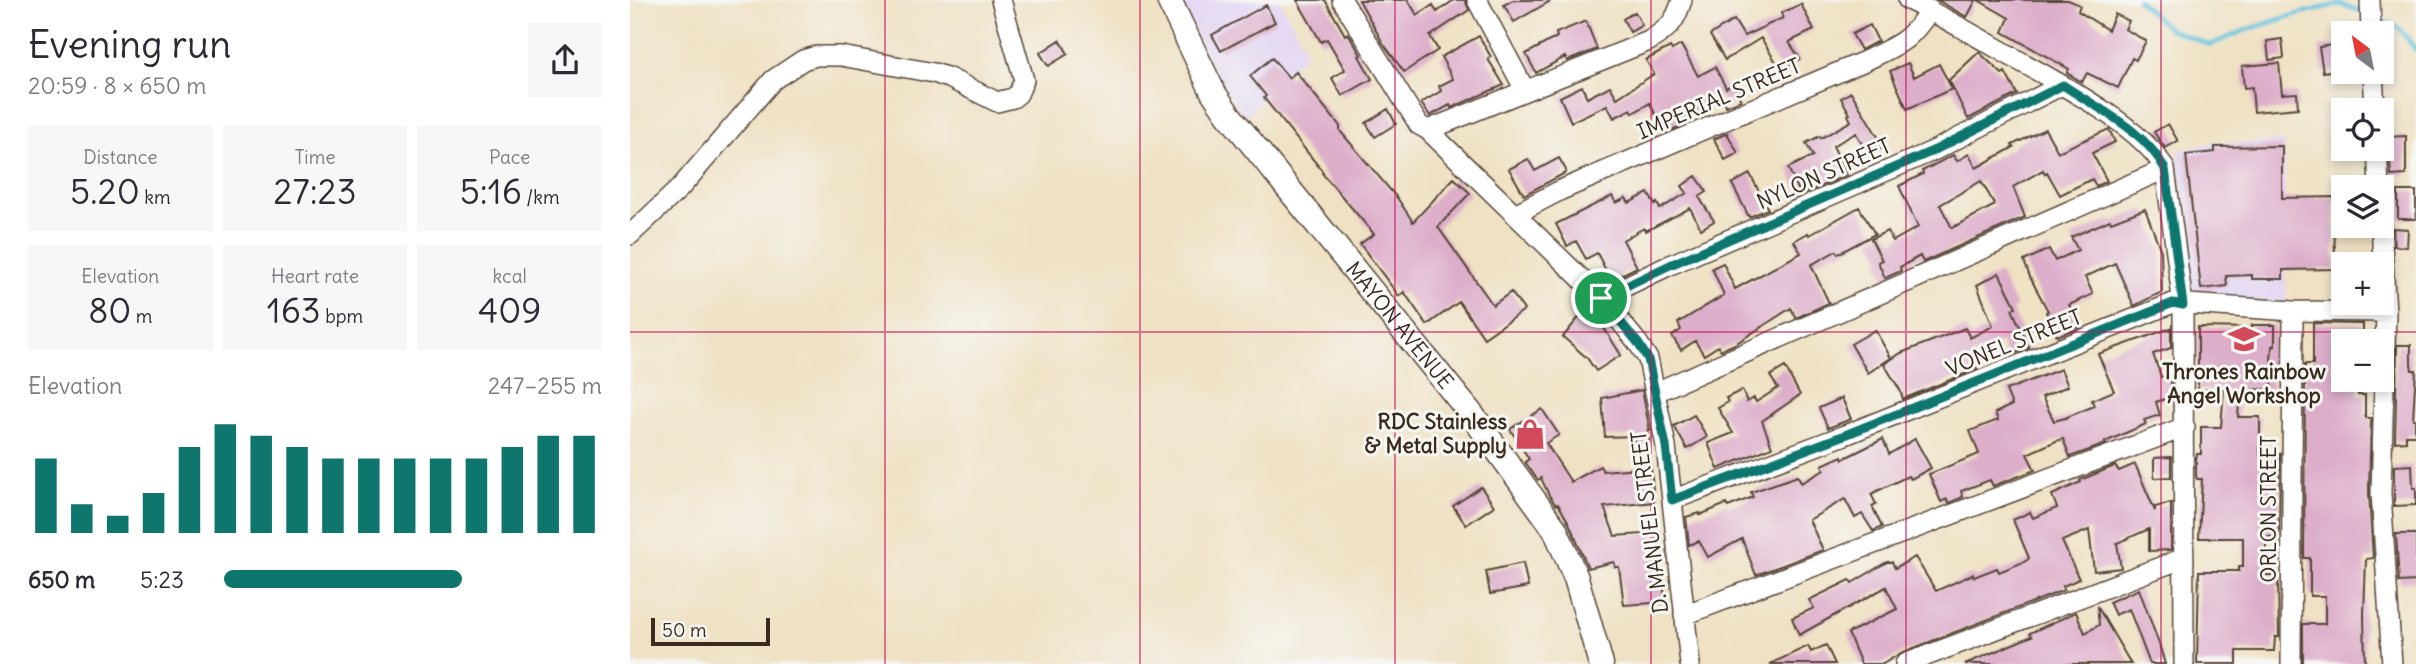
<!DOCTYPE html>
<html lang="en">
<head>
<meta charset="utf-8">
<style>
	body { margin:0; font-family:Delius,sans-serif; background:#f7f7f7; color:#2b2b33; height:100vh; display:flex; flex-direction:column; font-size:26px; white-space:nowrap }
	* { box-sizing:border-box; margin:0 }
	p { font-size:23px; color:#7c7c81 }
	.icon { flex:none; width:38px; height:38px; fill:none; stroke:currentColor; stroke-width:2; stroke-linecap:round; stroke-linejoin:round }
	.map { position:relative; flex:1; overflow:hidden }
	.sheet { display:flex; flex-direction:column; background:#fff; width:630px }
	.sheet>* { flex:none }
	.needle { width:46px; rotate:328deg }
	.buttons { position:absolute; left:1701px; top:21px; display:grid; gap:14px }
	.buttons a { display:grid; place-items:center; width:63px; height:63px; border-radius:0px; background:#fff; box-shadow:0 4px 10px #0003; font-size:35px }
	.scale { position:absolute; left:21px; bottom:18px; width:119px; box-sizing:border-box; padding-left:7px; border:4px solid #3b2a1e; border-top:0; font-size:19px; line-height:24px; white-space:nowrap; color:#3b2a1e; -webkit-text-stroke:5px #f6f6f2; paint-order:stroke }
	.pin { position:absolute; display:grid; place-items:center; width:60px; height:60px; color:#fff; margin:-30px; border:4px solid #fff; border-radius:50%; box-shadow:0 2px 7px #0007 }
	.round { display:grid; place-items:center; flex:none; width:74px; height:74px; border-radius:0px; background:#f7f7f7 }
	.headline { display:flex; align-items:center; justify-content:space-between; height:119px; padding:0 28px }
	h1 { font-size:38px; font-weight:600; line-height:52px }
	.metrics { display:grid; grid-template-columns:repeat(3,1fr); gap:10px; height:119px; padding:7px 28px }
	.metrics div { display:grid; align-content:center; border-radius:0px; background:#f7f7f7; text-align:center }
	.metrics b { font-size:35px; font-weight:600 }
	.metrics small { font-size:19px; font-weight:400 }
	.metrics p { font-size:19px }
	.chart { height:196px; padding:14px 28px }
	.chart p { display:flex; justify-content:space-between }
	.chart svg { width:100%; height:126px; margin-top:7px; stroke:#0f766e; stroke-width:6 }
	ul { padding:0 28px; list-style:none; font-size:23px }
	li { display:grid; grid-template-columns:112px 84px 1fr; align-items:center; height:52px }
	li i { height:18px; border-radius:9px; background:#0f766e }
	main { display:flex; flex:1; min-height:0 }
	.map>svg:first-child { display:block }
	.built { fill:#e2d4f3 }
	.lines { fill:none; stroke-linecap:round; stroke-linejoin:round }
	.stream { stroke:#5ec1dc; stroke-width:4.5 }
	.building { fill:#ddaeca; fill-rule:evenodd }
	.minor-casing { stroke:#564537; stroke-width:22 }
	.major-casing { stroke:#564537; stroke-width:27 }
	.minor { stroke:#fff; stroke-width:19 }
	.major { stroke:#fff; stroke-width:24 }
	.route-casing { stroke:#fff; stroke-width:14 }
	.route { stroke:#0f766e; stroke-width:9 }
	.grid { fill:none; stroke:#c2185b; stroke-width:2; stroke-opacity:0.55 }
	.labels { text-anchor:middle; stroke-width:6; stroke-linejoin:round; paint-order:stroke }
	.street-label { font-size:21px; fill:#3b2a1e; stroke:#f6f6f2 }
	.poi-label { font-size:21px; font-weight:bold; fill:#3b2a1e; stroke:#f6f6f2 }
</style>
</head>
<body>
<main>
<section class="sheet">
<div class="headline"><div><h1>Evening run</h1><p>20:59 · 8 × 650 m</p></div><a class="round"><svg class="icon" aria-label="share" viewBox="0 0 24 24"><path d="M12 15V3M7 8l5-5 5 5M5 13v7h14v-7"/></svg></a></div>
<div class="metrics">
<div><p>Distance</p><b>5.20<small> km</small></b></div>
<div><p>Time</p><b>27:23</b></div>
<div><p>Pace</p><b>5:16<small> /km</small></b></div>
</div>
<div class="metrics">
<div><p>Elevation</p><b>80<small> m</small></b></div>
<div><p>Heart rate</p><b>163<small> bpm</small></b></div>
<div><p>kcal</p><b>409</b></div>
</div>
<div class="chart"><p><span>Elevation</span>247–255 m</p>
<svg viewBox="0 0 160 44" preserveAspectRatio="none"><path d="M5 44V18M15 44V34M25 44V38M35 44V30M45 44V14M55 44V6M65 44V10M75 44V14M85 44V18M95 44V18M105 44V18M115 44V18M125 44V18M135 44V14M145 44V10M155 44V10"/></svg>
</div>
<ul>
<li><b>650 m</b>5:23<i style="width:63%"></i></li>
</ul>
</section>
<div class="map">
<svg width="1786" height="664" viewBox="0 0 1786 664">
	<rect width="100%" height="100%" fill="#f6f6f2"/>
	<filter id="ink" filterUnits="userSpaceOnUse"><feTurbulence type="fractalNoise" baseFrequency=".0143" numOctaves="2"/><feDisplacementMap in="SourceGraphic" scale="14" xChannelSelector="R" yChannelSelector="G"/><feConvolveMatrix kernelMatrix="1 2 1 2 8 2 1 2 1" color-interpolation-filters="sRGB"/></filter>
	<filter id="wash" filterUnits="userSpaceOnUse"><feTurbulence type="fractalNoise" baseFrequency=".00686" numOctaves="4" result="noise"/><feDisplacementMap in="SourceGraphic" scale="28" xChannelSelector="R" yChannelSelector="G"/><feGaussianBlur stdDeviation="1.57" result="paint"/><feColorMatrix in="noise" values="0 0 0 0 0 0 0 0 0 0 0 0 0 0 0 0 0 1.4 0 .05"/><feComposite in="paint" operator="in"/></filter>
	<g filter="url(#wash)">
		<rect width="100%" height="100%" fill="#efe1c3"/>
		<path class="built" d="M549,0H650L677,52L614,118L587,78Z
			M1654,142L1656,302L1564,298L1548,151L1582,143Z"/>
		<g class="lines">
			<path class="stream" d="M1508,0L1539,29L1580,45L1616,30L1667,14L1710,4L1736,13
				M1747,18L1769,28L1786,50"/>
		</g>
		<g id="blocks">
			<path class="building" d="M667,0H695L715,35L718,33L731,55L729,56L742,79L712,96L702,78L715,70L697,39L691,42Z
				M729,0H778L787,15L803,5L807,12L824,0H835L839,10L800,36L808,50L774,72L753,43Z
				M883,0H922L884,22L874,5Z
				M1307,0H1346L1337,17Z
				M1348,0H1438L1450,5L1448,11L1478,30L1485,14L1499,21L1495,29L1516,41L1506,60L1502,58L1488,88L1457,73L1452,82L1437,73L1439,69L1373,32L1379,18Z
				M1171,4L1184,30L1159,42L1170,59L1151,70L1131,38L1095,60L1080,35L1104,20L1114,36L1153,18L1151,13Z
				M636,5L645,22L591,51L582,35Z
				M1005,12L1012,25L1000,32L993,19Z
				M956,21L967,49L937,61L935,57L906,73L896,54L927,37L926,33Z
				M1240,25L1248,41L1231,50L1222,34Z
				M849,36L861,57L858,59L874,85L821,108L820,105L800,116L791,103L811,91L809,86L823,79L811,57Z
				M1652,39L1654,58L1639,60L1637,41Z
				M430,40L438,54L418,66L410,53Z
				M1709,44L1710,51L1713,50V69L1693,72L1689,47Z
				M1051,45L1068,76L1085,67L1096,88L1103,84L1111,100L1096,106L1091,96L1055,115L1059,123L1034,133L1020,103L1003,113L1001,109L984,118L977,105L941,122L930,97L952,86L957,98L980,86L987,98L1024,74L1016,60L1040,47L1042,50Z
				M1349,52L1372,74L1375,72L1387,94L1338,119L1319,80Z
				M642,58L659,78L666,72L710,126V131L768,199L783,222L824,178L840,193L808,227L863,305L881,292L894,310L854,338L829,302L797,325L774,292L769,296L730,244L744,234L692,173L693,172L634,98L636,96L620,76Z
				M1278,63L1284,77L1309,64L1322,89L1277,109L1260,71Z
				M1649,63L1652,94L1667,93L1668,108L1624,112L1622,87L1614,88L1612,66Z
				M1221,92L1254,147L1238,155L1226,133L1203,146L1217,175L1171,195L1158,168L1183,156L1176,143L1190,136L1191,138L1221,121L1218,115L1220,114L1211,98Z
				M758,109L766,124L745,137L736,123Z
				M1538,124L1548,141L1535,148L1524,132Z
				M1415,129L1428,152L1479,129L1485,142L1462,153L1477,181L1466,186L1462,179L1430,195L1417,172L1415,174L1413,170L1383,187L1395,217L1293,262L1290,256L1270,267L1271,271L1255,278L1248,262L1252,260L1241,239L1257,231L1263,241L1288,227L1269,186L1293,174L1292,171L1323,155L1327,161L1339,154L1346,168L1384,147L1382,145ZM1351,181L1365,205L1322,228L1310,205Z
				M1097,133L1108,153L1095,160L1084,139Z
				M1776,136V175L1761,176L1759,148L1754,137Z
				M1652,146V198L1704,197L1705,269L1653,270V279H1622V275L1596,276L1597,286L1571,289L1556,155L1585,152V147Z
				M929,158L936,170L935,173L894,195L879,169L898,159L905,171Z
				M1120,174L1138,209L1119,217L1102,184Z
				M1066,176L1077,192L1069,197L1084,221L1071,229L1060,208L1016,231L1014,228L993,240L1007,267L981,280L967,253L956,259L946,241L937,246L926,224L982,196L986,203L996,198L999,203L1018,193L1025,205L1027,203L1030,209L1057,193L1052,186Z
				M1768,191H1786V219H1768Z
				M1229,207L1245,234L1208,254L1206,251L1181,265L1199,303L1166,318L1161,308L1105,344L1091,350L1088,346L1074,355L1065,341L1051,350L1042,336L1051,330L1048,323L1094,295L1082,268L1093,263L1105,289L1171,253L1164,241L1178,233L1179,235Z
				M1515,209L1531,251L1532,292L1504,306L1485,263L1455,277L1463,294L1439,305L1450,327L1427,336L1416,312L1418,311L1400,277L1394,261L1419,249L1425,261L1448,250L1441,237L1480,220L1481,222Z
				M1763,228L1778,229L1777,247L1764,246Z
				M1369,273L1386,307L1382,309L1399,348L1377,356L1371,342L1341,357L1347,369L1273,399L1270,390L1254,364L1271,353L1335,328L1340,338L1363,326L1347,285Z
				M959,305L975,322L972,325L991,355L966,371L957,358L933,337Z
				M1683,323L1733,324V341H1713V380H1728V395H1735V418H1741L1739,493L1743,558L1736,559L1734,614L1735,664H1673V624H1695V596H1680V558H1674L1675,364H1683Z
				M1622,325H1645V346H1642L1641,361L1642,389L1610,390L1608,417H1630V454H1650L1649,537H1636V575H1648L1649,637H1645L1644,651H1607V664H1567L1569,571H1609V567H1613V538H1569L1572,479H1567L1566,476V456V459L1567,454H1571V427H1591L1594,389L1568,390V327L1622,328Z
				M1541,328V348L1523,354L1531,377L1540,374L1541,376V397L1526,402L1530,415L1514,420L1516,424L1475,442L1476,444L1440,457L1433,439L1426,441L1397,454L1405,470L1363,486L1360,480L1331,491L1333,497L1319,503L1317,499L1311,502L1299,474L1349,454L1340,431L1368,420L1365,413L1382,405L1376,390L1431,369L1438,386L1412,397L1424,421L1435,418L1464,406L1462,400L1484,391L1468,354Z
				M1245,330L1261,358L1238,373L1221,344Z
				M1767,345H1781V364L1782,370H1786L1783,419H1785V435H1776V441L1765,442Z
				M1155,367L1170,395L1132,421L1142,447L1088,469L1078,443L1103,433L1088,408L1098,402L1096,398L1112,390L1117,402L1124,398L1126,402L1148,388L1140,376Z
				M1012,390L1020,431H1018L1024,502L974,507L985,536L1026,533L1027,548H1026L1036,602L994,605L989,567H985L984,562L958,568L939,523L928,504L926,505L919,495L911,478L908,480L895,462L899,459L880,429L912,409L929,435L916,443L941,482L970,466L973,471L1007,468L1004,436L975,437L972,398Z
				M1212,398L1221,419L1198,428L1189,408Z
				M1064,415L1077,437L1057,449L1044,426Z
				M1253,439L1259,454L1285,439L1301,468L1281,479L1278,476L1241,494L1246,504L1242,506L1252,527L1243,531L1232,514L1225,518L1215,499L1179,520L1193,550L1126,575L1112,539L1078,557L1069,541L1059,545L1056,517L1070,513V515L1096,504L1098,507L1123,497L1121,492L1168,476L1171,483L1194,470L1192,465L1212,456L1213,459Z
				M1541,457V477L1524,478V458Z
				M1505,464L1525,511V507L1541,503V550L1519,551V529L1487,543L1491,568L1464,571L1459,530L1432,541L1449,579L1433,586L1434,590L1271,653L1253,664H1231L1218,633L1267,609L1256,587L1169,635L1162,618L1184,608L1179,600L1220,580L1222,583L1257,562H1262L1265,568L1285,557L1306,591L1343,574L1344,577L1367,568L1369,572L1396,561L1399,558L1383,520L1400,512L1403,518L1427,508L1422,495L1451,482L1450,480L1485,466L1489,471Z
				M1782,465L1783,488H1786V505L1764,506V466Z
				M851,487L864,506L836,525L823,506Z
				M1766,534H1786V581L1769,582Z
				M893,563L898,587L860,594L856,571Z
				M1509,589L1529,644L1535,664H1520L1499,609L1485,615L1479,602Z
				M1467,606L1501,664H1335L1402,636L1400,633L1446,612L1455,633L1469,625Z
				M1196,645L1205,664H1140L1178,646L1181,652Z"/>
		</g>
	</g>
	<g filter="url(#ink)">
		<use href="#blocks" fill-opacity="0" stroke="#564537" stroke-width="2"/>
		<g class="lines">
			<defs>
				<path id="minor" d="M712,0L789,125L798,130L971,298L1008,343L1018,359L1036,446L1060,664
					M847,0L895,90
					M1278,0C1312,16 1344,35 1377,54C1421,79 1512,125 1535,169L1553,305L1554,664
					M1740,0L1741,33
					M1743,72L1745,110
					M798,130L1019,41C1039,28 1045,23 1052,0
					M1747,149L1749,187
					M885,214L931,190L1235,61C1269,44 1278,43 1300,10
					M1751,226L1756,312L1751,493L1762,664
					M0,235L50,188L143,80L173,60L186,56H211L304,73L319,78L367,102L383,98L388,94L394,80L371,0
					M971,298L1040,265L1305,150L1432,85
					M1026,392L1535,169
					M1042,500L1215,435L1543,303L1663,311L1756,312
					M1054,615L1555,427
					M1275,664L1554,558
					M1661,664L1663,311"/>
				<g id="major">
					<path id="s1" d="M539,0L583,92L598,114L842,415L925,529L946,578L971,664"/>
				</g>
			</defs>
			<use href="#minor" class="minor-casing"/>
			<use href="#major" class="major-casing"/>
			<use href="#minor" class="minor"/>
			<use href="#major" class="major"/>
		</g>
	</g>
	<g class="lines" filter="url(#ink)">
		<defs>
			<path id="route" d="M1433,85C1468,109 1515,130 1535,169L1553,305L1543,303L1215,435L1042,500L1036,446L1018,359L1008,343L971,298L1040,265L1305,150Z"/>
		</defs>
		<use href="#route" class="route-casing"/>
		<use href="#route" class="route"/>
	</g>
	<path class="grid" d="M255,0V664M510,0V664M765,0V664M1021,0V664M1276,0V664M1531,0V664M0,332H1786"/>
	<defs>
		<symbol id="school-bare" viewBox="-9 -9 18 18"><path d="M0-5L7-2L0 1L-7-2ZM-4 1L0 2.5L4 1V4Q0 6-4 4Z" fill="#d1495b" stroke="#f6f6f2" stroke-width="2.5" paint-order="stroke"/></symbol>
		<symbol id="shop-bare" viewBox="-9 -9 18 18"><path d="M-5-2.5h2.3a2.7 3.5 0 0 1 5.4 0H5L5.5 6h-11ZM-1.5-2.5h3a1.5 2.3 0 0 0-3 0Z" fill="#d1495b" stroke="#f6f6f2" stroke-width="2.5" paint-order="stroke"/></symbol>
	</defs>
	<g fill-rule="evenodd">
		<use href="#school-bare" x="1592" y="317" width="44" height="44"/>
		<use href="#shop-bare" x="878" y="412" width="44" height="44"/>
	</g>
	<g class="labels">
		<g class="street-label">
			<text transform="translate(1089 99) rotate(-23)" y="7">IMPERIAL STREET</text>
			<text transform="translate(1194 174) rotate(-24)" y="7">NYLON STREET</text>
			<text dy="7" stroke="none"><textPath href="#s1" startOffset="401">MAYON AVENUE</textPath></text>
			<text transform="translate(1384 343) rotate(-22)" y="7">VONEL STREET</text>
			<text transform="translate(1639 509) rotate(-90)" y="7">ORLON STREET</text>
			<text transform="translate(1020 522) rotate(-97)" y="7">D. MANUEL STREET</text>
		</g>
		<g class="poi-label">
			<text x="1614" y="379">Thrones Rainbow<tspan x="1614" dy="24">Angel Workshop</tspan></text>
			<text x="877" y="429" text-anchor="end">RDC Stainless<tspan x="877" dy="24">&amp; Metal Supply</tspan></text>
		</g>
	</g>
</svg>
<div class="buttons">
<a><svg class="needle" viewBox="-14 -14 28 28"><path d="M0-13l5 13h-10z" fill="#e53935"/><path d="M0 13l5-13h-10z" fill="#7c7c81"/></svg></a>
<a><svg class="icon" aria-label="locate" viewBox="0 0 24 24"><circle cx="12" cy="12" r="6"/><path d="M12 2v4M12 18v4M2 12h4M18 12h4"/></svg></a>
<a><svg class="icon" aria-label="layers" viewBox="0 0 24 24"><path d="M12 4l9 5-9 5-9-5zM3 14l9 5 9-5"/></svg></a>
<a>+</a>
<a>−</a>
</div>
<div class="scale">50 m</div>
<div class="pin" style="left:971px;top:298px;background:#1e9e55"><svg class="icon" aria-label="arrive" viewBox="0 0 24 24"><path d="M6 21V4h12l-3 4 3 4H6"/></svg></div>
</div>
</main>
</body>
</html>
